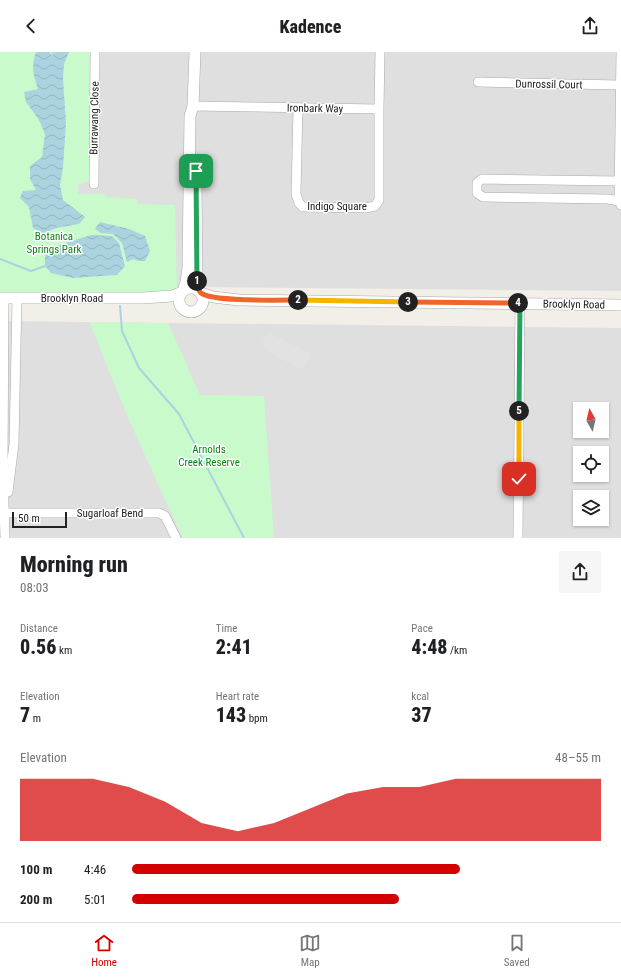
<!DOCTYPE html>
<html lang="en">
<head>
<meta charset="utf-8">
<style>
	body { margin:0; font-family:"Roboto Condensed",sans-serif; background:#f6f6f6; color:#202124; height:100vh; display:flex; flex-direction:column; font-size:15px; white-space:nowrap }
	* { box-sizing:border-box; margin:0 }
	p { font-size:13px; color:#757577 }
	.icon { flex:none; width:22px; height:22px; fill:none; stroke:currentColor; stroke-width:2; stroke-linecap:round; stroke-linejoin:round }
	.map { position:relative; height:486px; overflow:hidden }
	.panel { display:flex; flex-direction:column; background:#fff; flex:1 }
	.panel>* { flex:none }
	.needle { width:26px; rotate:352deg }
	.tools { position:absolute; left:573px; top:350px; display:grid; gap:8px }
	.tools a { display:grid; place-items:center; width:36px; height:36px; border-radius:0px; background:#fff; box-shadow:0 1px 3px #0004; font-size:20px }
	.scale { position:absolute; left:12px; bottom:10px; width:55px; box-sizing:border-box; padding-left:4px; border:2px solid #222; border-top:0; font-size:11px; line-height:14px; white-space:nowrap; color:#222; -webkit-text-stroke:3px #fff; paint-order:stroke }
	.pin { position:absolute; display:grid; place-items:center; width:34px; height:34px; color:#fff; margin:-17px; border-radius:8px; box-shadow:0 2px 6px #0006 }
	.km { position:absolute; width:20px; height:20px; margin:-10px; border-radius:50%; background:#222; color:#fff; font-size:11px; line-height:20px; text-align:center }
	.round { display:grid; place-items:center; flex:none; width:42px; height:42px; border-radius:0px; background:#f6f6f6 }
	.overview { display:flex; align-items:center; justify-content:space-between; height:68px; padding:0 20px }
	h1 { font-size:22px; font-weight:800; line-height:30px }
	.figures { display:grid; grid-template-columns:repeat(3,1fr); gap:6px; height:68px; padding:4px 20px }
	.figures div { display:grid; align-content:center }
	.figures b { font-size:20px; font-weight:800 }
	.figures small { font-size:11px; font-weight:400 }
	.figures p { font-size:11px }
	.chart { height:112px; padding:8px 20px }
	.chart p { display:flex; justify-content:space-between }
	.chart svg { width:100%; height:72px; margin-top:4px; fill:#d40000; opacity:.7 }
	ul { padding:0 20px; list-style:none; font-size:13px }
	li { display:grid; grid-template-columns:64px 48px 1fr; align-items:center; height:30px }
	li i { height:10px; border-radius:5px; background:#d40000 }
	header { display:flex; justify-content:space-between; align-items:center; height:52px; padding:0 20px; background:#fff; font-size:18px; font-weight:800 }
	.tabs { display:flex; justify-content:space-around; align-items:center; height:56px; border-top:1px solid #e0e0e0; background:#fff; font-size:11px; color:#757577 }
	.tabs a { display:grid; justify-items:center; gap:2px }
	.tabs .on { color:#d40000 }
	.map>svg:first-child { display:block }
	.residential { fill:#e0dfdf; fill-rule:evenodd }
	.park { fill:#c8facc }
	.parking { fill:#e2e2e2 }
	.water { fill:url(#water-waves) }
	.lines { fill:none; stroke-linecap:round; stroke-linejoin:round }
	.stream { stroke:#aad3df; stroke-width:2 }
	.minor-casing { stroke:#a9a9a9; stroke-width:10 }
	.tertiary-casing { stroke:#a9a9a9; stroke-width:12 }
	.minor { stroke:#fff; stroke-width:9 }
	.tertiary { stroke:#fff; stroke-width:11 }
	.split-1-casing { stroke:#fff; stroke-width:8 }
	.split-2-casing { stroke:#fff; stroke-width:8 }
	.split-3-casing { stroke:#fff; stroke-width:8 }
	.split-4-casing { stroke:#fff; stroke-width:8 }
	.split-5-casing { stroke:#fff; stroke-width:8 }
	.split-6-casing { stroke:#fff; stroke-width:8 }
	.split-1 { stroke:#22a559; stroke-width:5 }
	.split-2 { stroke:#f0652b; stroke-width:5 }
	.split-3 { stroke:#f5b400; stroke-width:5 }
	.split-4 { stroke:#f0652b; stroke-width:5 }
	.split-5 { stroke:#22a559; stroke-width:5 }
	.split-6 { stroke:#f5b400; stroke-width:5 }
	.labels { text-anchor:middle; stroke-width:3; stroke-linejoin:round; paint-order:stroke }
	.street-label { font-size:11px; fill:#222; stroke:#fff }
	.park-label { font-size:11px; fill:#0c8416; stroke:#fff }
</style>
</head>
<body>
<header><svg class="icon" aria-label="back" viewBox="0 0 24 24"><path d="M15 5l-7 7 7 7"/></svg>Kadence<svg class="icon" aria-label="share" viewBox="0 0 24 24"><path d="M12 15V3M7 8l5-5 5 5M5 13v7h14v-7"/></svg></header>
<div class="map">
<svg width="621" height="486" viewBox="0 0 621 486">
	<defs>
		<pattern id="water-waves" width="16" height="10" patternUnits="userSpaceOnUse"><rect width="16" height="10" fill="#aad3df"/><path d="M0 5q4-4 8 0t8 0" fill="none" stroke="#92b5bf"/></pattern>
	</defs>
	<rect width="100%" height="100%" fill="#f2efe9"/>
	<path class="residential" d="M0,0H621V239L0,233Z
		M0,269L621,276V486H0ZM580,357H602V379H580ZM580,401H602V423H580ZM580,445H602V467H580Z"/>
	<path class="park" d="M0,0H92L90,128L78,133V142H104L108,145L137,147L138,152L175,153L177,237L167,244H0Z
		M90,270L168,271L200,343L264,344L274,486H183C150,415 117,344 90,270Z"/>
	<path class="parking" d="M269,281L312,302L302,318L264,297L265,293L262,291L265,284L267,285Z"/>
	<path class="water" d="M36,0H50L52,5L55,0H69L64,12L63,26L66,71L63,115L60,133L63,148L85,165L79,172L56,176L42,182L33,176L29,155L20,146L23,139L36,138L30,127V114L42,105L45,82L39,68L26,50L24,40L38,37C33,22 31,15 36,0Z
		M100,170L129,177L145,184L150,199L145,209H139L133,207L127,210L122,191L113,182L101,181L95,177Z
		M91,183L112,184L119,191L125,214L117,223L73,226L51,221L45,214V203L47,197Z"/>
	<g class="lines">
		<path class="stream" d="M52,6L53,0
			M0,207L31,219L45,214
			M120,254L122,279L139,316L179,362L244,486"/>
		<defs>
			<path id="minor" d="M621,0L619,149L621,153
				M478,30L620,33
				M193,54L379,57L380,0
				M298,56L296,142L299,151L303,155L366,156L375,154L379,148V57
				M94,132L95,0
				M619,149L608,147L483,145L477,141V131L482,127L620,129
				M4,246L3,418L5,486
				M8,440L14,392L17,246
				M5,461H159L165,464L176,486
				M518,486L520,251"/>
			<path id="tertiary" d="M196,129L197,230L199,239
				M179 248a12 12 0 1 1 24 0a12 12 0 1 1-24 0Z
				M183,239L186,230L188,216L190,64L193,54L195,0
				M201,241L213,245L239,248L621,253
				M0,246H143L172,244L182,240"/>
		</defs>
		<use href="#minor" class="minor-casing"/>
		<use href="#tertiary" class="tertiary-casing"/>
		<use href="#minor" class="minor"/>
		<use href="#tertiary" class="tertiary"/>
	</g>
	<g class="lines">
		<defs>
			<path id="split-1" d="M196,119L197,229"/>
			<path id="split-2" d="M197,229C198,232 198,239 201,241C212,250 280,248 298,248"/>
			<path id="split-3" d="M298,248L408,250"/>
			<path id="split-4" d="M408,250L518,251"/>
			<path id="split-5" d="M518,251H520L519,359"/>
			<path id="split-6" d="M519,427V359"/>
		</defs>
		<use href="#split-1" class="split-1-casing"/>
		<use href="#split-2" class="split-2-casing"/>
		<use href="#split-3" class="split-3-casing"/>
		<use href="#split-4" class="split-4-casing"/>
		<use href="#split-5" class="split-5-casing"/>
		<use href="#split-6" class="split-6-casing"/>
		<use href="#split-1" class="split-1"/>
		<use href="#split-2" class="split-2"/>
		<use href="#split-3" class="split-3"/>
		<use href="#split-4" class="split-4"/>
		<use href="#split-5" class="split-5"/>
		<use href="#split-6" class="split-6"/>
	</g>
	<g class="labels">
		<g class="street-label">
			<text transform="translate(549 32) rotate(1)" y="4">Dunrossil Court</text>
			<text transform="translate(315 56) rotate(1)" y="4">Ironbark Way</text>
			<text transform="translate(94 66) rotate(-89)" y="4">Burrawang Close</text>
			<text x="337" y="158">Indigo Square</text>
			<text x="72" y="250">Brooklyn Road</text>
			<text transform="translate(574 252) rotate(1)" y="4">Brooklyn Road</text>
			<text x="110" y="465">Sugarloaf Bend</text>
		</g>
		<g class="park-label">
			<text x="54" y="188">Botanica<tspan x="54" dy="13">Springs Park</tspan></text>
			<text x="209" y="401">Arnolds<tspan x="209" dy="13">Creek Reserve</tspan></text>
		</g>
	</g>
</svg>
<div class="tools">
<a><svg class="needle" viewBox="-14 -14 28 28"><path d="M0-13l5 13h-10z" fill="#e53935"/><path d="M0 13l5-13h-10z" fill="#757577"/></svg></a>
<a><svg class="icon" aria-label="locate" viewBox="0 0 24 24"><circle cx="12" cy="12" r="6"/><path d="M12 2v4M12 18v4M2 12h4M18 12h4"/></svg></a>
<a><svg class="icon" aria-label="layers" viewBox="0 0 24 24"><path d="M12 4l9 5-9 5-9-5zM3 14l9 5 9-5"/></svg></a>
</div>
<div class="scale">50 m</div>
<div class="pin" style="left:196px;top:119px;background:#1e9e55"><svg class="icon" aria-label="arrive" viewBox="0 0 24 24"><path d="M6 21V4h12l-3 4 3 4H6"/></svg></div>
<div class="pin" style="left:519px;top:427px;background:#d93025"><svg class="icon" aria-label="check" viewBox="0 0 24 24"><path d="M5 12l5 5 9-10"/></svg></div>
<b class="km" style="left:197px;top:229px">1</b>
<b class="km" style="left:298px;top:248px">2</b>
<b class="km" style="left:408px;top:250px">3</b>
<b class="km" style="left:518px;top:251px">4</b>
<b class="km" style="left:519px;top:359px">5</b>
</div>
<section class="panel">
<div class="overview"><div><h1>Morning run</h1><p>08:03</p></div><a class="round"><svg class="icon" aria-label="share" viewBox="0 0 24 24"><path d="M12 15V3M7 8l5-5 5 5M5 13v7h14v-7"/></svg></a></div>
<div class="figures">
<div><p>Distance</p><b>0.56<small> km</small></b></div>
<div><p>Time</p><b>2:41</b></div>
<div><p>Pace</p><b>4:48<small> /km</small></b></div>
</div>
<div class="figures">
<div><p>Elevation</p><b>7<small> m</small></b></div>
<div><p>Heart rate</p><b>143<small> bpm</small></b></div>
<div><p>kcal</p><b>37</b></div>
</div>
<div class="chart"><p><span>Elevation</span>48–55 m</p>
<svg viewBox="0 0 160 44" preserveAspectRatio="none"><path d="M0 44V6L10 6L20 6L30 11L40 20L50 33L60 38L70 33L80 24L90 15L100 11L110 11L120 6L130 6L140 6L150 6L160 6V44z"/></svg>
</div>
<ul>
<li><b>100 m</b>4:46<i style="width:70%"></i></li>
<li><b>200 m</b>5:01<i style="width:57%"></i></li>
</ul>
</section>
<nav class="tabs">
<a class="on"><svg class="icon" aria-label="home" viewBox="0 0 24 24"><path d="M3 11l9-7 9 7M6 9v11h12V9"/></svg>Home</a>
<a><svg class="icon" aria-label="map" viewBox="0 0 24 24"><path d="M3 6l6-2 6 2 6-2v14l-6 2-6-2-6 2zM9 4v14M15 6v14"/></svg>Map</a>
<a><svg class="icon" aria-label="saved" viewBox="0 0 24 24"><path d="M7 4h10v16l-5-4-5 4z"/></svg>Saved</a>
</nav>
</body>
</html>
